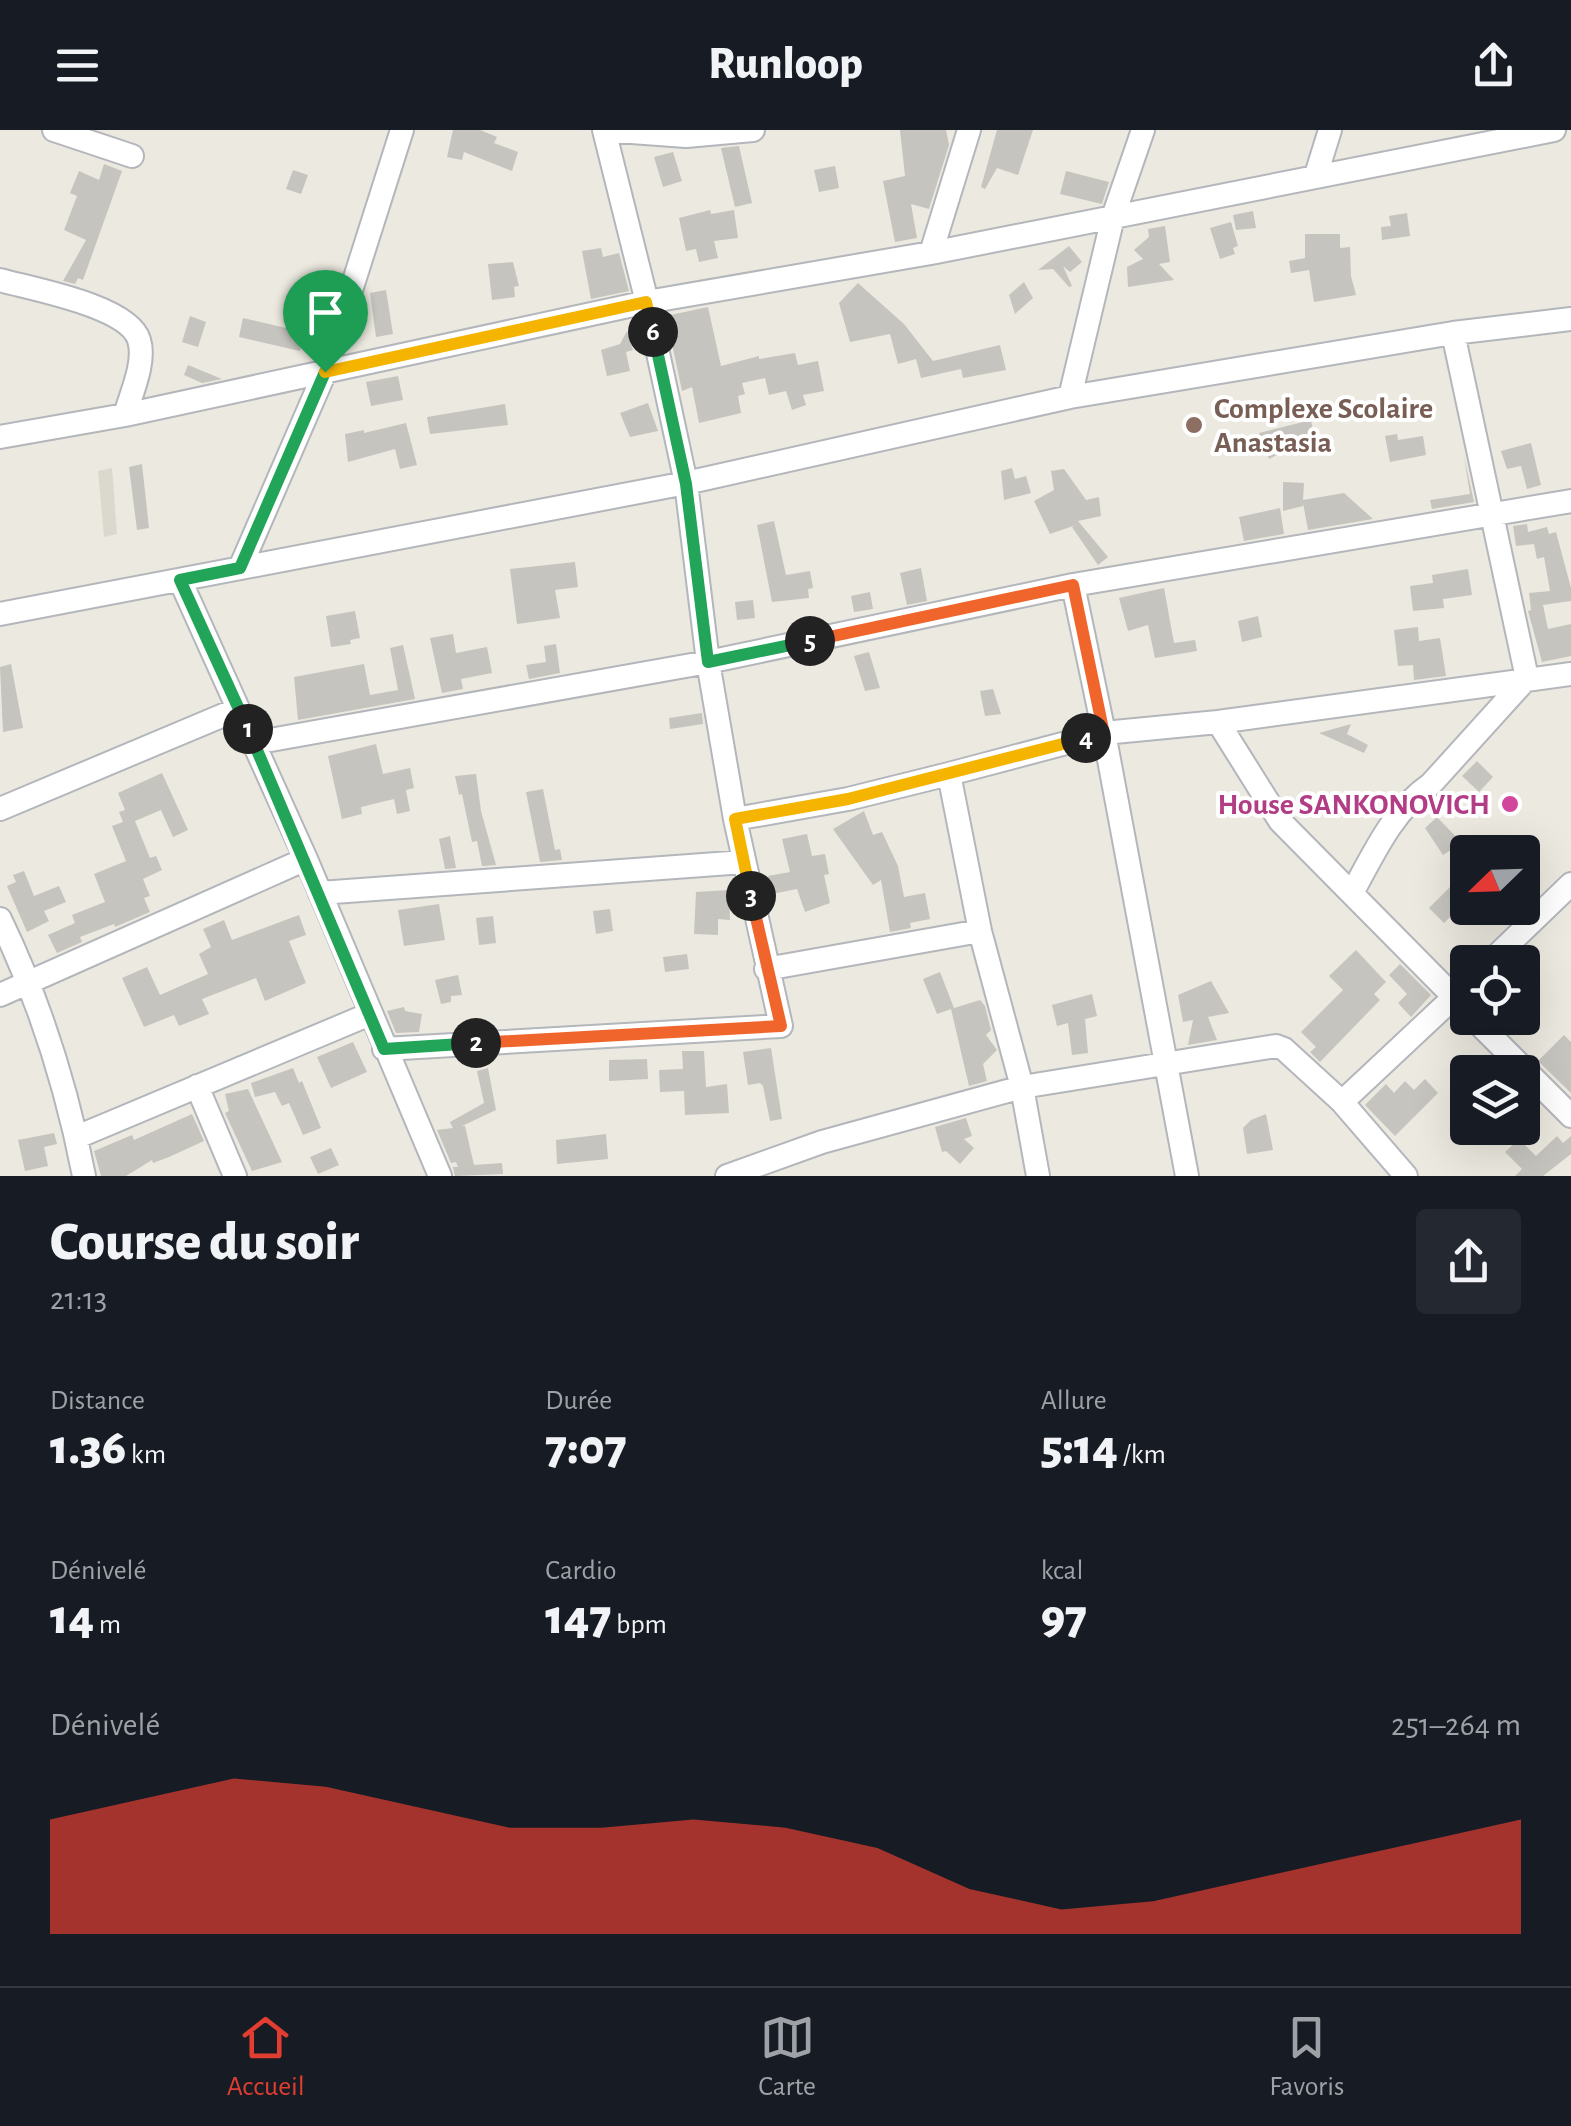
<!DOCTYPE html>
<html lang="fr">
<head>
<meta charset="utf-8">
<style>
	body { margin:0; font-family:"Alegreya Sans",sans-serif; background:#242831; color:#f1f3f6; height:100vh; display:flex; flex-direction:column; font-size:38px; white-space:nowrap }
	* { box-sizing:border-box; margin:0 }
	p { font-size:32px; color:#9ea1a6 }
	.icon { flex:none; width:55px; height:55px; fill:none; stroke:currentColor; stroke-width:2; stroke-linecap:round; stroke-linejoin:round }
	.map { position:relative; height:1046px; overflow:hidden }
	.panel { display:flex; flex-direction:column; background:#171b24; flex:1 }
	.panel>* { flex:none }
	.needle { width:65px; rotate:247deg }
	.controls { position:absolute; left:1450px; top:705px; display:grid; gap:20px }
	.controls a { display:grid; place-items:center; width:90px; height:90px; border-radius:10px; background:#171b24; box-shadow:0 10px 40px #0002; font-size:50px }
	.pin { position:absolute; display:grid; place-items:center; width:85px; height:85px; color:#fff; margin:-102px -42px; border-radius:50% 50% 50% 0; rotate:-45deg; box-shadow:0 0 10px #0007 }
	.pin .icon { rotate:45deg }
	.km { position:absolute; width:50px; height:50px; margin:-25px; border-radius:50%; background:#222; color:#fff; font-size:28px; line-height:50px; text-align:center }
	.round { display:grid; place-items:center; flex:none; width:105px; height:105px; border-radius:10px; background:#242831 }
	.headline { display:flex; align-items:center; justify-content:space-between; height:170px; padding:0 50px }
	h1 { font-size:55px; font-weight:800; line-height:75px }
	.figures { display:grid; grid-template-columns:repeat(3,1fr); gap:15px; height:170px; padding:10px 50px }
	.figures div { display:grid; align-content:center }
	.figures b { font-size:50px; font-weight:800 }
	.figures small { font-size:28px; font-weight:400 }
	.figures p { font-size:28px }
	.chart { height:280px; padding:20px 50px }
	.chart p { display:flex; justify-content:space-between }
	.chart svg { width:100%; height:180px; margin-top:10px; fill:#e13e31; opacity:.7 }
	header { display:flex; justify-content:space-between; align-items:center; height:130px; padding:0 50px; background:#171b24; font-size:45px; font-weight:800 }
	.menu { display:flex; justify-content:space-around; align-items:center; height:140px; border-top:2px solid #363941; background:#171b24; font-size:28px; color:#9ea1a6 }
	.menu a { display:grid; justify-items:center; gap:5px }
	.menu .on { color:#e13e31 }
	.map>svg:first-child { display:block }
	.education { fill:#dbd8ce }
	.building { fill:#c6c4be }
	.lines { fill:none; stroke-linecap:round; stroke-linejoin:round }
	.minor-casing { stroke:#b3b6bb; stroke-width:26 }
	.minor { stroke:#fff; stroke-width:22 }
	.split-1-casing { stroke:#fff; stroke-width:20 }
	.split-2-casing { stroke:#fff; stroke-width:20 }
	.split-3-casing { stroke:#fff; stroke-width:20 }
	.split-4-casing { stroke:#fff; stroke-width:20 }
	.split-5-casing { stroke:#fff; stroke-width:20 }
	.split-6-casing { stroke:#fff; stroke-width:20 }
	.split-7-casing { stroke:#fff; stroke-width:20 }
	.split-1 { stroke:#22a559; stroke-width:12 }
	.split-2 { stroke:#22a559; stroke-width:12 }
	.split-3 { stroke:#f0652b; stroke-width:12 }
	.split-4 { stroke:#f5b400; stroke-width:12 }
	.split-5 { stroke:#f0652b; stroke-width:12 }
	.split-6 { stroke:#22a559; stroke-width:12 }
	.split-7 { stroke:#f5b400; stroke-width:12 }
	.education-dot { fill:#8d6e63; stroke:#fff; stroke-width:4 }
	.hotel-dot { fill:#d1479c; stroke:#fff; stroke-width:4 }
	.labels { text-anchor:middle; stroke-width:8; stroke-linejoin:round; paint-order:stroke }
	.education-label { font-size:30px; font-weight:bold; fill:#785e54; stroke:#fff; text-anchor:start }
	.hotel-label { font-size:30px; font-weight:bold; fill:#b23c85; stroke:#fff; text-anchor:end }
</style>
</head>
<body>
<header><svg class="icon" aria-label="menu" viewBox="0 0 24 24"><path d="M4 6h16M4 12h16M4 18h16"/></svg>Runloop<svg class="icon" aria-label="share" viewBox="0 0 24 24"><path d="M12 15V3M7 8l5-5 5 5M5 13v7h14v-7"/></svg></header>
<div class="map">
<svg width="1571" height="1046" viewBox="0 0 1571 1046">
	<rect width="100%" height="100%" fill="#ece9e0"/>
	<path class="education" d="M112,338L117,404L104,407L98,341Z"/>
	<path class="building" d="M453,0H480L497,7L494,13L518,22L512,41L464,22L462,30L447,27Z
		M900,0H946L949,15L929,79L911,74L917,108L895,112L883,51L905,46Z
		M997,0H1033L1018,45L997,38L985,59L981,57Z
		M739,16L752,73L735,77L721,18Z
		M673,22L682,51L663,57L654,27Z
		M104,34L122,41L83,150L78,148L75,154L63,151L86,110L64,100L77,66L70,63L79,41L99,50Z
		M835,36L839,58L819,62L814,40Z
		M293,40L308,45L301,64L286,59Z
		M1066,41L1109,52L1102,74L1060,64Z
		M710,80L711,84L734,80L738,108L714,111L718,128L699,132L696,119L686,121L679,88Z
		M1253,81L1256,98L1236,100L1233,85Z
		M1407,83L1410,106L1382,110L1381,97L1391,96L1389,86Z
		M1231,92L1238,116L1233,118L1235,124L1220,129L1210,98Z
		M1165,96L1170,132L1159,134L1174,150L1128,157L1127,137L1143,129L1134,120L1149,107L1148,99Z
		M1305,104H1340V118L1350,117L1351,146L1356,165L1314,172L1309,140L1291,143L1289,131L1305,128Z
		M1069,116L1082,132L1070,142L1063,136L1072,156L1069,157L1053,139L1038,140Z
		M601,118L603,127L619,123L629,161L591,169L582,121Z
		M513,132L519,156L514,157L515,167L492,170L488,134Z
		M1024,152L1033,168L1015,184L1009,165Z
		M858,153L904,194L933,231L1000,215L1006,240L963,248L961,239L921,248L916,229L898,234L890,204L850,212L839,173Z
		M386,160L393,204L376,207L370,163Z
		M296,175L310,181L300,221L239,207L243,188L286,198Z
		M708,177L721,236L759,226V229L795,223L798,235L818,231L824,261L803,265L806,275L792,280L786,261L769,265L765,248L742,253L745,264L738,266L741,283L699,293L692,257L682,261L666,186Z
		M190,186L206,192L198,217L182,212Z
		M627,201L633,220L626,222L630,241L607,246L601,220L620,214Z
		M188,235L222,249L202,253L184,245Z
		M398,246L403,270L371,276L366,252Z
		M648,273L658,301L630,307L620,283Z
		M505,274L508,295L430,304L427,287Z
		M1311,290L1314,306L1269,329L1259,303Z
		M406,293L417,335L400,339L395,319L348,332L345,304L364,300V303Z
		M1397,304L1398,310L1423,306L1426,325L1390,332L1385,306Z
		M1531,313L1541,355L1527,359L1521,336L1507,339L1501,321Z
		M1464,326L1474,372L1432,379L1430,370L1470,364Z
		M142,334L149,398L137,400L129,337Z
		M1012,338L1015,349L1026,346L1031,363L1004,370L1001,341Z
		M1064,339L1086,370L1099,367L1101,386L1078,391L1108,427L1098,435L1072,397L1076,395L1050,404L1034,371L1054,360L1051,341Z
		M1283,352L1304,353L1303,370L1344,363L1373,389L1308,400L1303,373V376L1283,381Z
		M1280,378L1284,404L1244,411L1239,387Z
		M774,391L786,445L810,441L813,458L808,459L809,468L772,472L757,395Z
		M1527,394L1528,402L1547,397L1549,404L1556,402L1571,458V471L1543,475L1548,499L1571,494V526L1542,532L1528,481L1531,480L1529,463L1550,461L1544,427L1537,429L1534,414L1516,416L1513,396Z
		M575,432L578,457L555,460L560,488L517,494L510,439Z
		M921,438L927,471L907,475L900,443Z
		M1468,439L1472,465L1443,469L1444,478L1413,481L1410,456L1433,453L1432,445Z
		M1164,458L1174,513L1195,510L1197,521L1155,528L1148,495L1128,501L1119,468Z
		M870,462L873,479L854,482L851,466Z
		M753,470L755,488L737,490L735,472Z
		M355,481L360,508L350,510L351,514L331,517L326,486Z
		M1258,486L1262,507L1242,512L1238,491Z
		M1418,497L1419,511L1440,508L1446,546L1414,550L1413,535L1398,536L1394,500Z
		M453,504L456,523L487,517L492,543L461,549L463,559L442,563L430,508Z
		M556,514L560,543L529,549L526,535L546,532L544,516Z
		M403,515L415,569L298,590L294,547L364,534L370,565L398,560L390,518Z
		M869,522L880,558L865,561L854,526Z
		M11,534L23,598L3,602L0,537Z
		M993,559L1001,584L985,586L980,561Z
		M702,583L703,594L670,599L669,588Z
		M1351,594L1347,604L1368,615L1364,623L1319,603Z
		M376,614L383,644L410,638L414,658L406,660L410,681L397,684L394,669L361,677L362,684L342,689L328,626Z
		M1477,631L1493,647L1479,662L1462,646Z
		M162,643L188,700L173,707L161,680L135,691L150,728L156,726L162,740L143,749L150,766L144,768L150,782L115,797L114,794L80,807L82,812L57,823L48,805L75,793L72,785L105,772L94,744L126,731L112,696L123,692L119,682L125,680L118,663Z
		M476,644L481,681L496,735L482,736L477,711L472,712L462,664L459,665L455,646Z
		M543,659L555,720L560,719L562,730L540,732L526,662Z
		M864,681L873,705L882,702L898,736L904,767L925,763L930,789L910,793L911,798L890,802L881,750L873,755L833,699Z
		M1437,687L1462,713L1443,725L1425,698Z
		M807,704L812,726L825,724L829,744L824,745L830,773L805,782L797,759L772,764L768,746L790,742L782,709Z
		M450,706L456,738L445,739L439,709Z
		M24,741L34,766L59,756L66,772L44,781L49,791L27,802L7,756L16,752L13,745Z
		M1461,746L1468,753V769L1444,793L1429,778Z
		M729,760L730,790L718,789V805L694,804L696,762Z
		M439,774L445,810L404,816L398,780Z
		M610,779L613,801L596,804L593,781Z
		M299,785L306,805L289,811L306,853L265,871L256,848L202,869L209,884L179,896L174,885L144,897L122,848L147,837L160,865L208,844L199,824L211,817L203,799L224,790L232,810Z
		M493,786L496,813L479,815L476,788Z
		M1356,820L1386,852L1374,864L1380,870L1320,932L1310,922L1316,917L1301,902L1343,860L1329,846Z
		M687,824L689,839L665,842L663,827Z
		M1400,834L1431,865L1411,887L1398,873L1407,864L1389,845Z
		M940,842L954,878L937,884L923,849Z
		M458,845L462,865L451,866V872L441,874L435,850Z
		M1211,851L1229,883L1208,887L1217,910L1188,915L1193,890L1183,892L1178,865Z
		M1092,864L1097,886L1085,889L1088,923L1072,925L1068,893L1057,896L1052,875Z
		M980,870L985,876L991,900L986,905L997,920L983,934L987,951L969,956L951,879Z
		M404,877L405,881L422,884L419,902L396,903L387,881Z
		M1564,905L1571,912V963L1538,931Z
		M353,912L367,942L331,958L317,927Z
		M771,918L782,989L770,991L763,956L760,953L748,955L743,922Z
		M682,921H704L706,957L727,954L729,983L685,985L684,961L660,962L659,940L683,939Z
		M647,929L648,949L609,951V930Z
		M293,938L299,953L302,951L321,998L303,1005L289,973L282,976L275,962L255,967L251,953Z
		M488,938L496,980L462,996H465L474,1035L502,1033L503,1044L455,1046L453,1037H458L456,1032L451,1033L437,1000L453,998L450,992L484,973L477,941Z
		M1425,949L1438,963L1395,1006L1365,975L1386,954L1394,963L1405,951L1414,960Z
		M248,959L282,1032L252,1041L225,983L229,981L225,964Z
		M192,984L204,1011L169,1027L153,1033L152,1030L126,1046H101L94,1021L132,1005L134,1010Z
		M1266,984L1273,1020L1247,1024L1243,998L1251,990Z
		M966,988L972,1006L964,1009L974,1018L960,1034L946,1021L942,1022L935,997Z
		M54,1003L57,1014L44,1017L48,1036L25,1041L18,1010Z
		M606,1004L608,1029L557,1034L556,1010Z
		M1557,1006L1563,1013L1571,1006V1024L1543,1046H1515L1522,1039L1505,1022L1519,1009L1536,1026Z
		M331,1018L339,1035L318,1044L310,1027Z"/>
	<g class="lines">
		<defs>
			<path id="minor" d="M54,0L132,26
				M604,0L686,6L753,0
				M1316,45L1330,0
				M931,123L969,0
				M0,150C32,159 129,176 139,210C146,232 131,264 125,285
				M1070,267L1113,87L1143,0
				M0,307L125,285L647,172L931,123L1554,0
				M240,438L325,242L402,0
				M180,450L306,729L440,1046
				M1073,455L1104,603L1187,1046
				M0,484L686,353L1070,267L1453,203L1571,189
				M1218,592L1280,691L1468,881
				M254,613L708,532L1073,455L1571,371
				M949,644L1104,603L1218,592L1571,544
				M0,679L238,579
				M735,689L848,669L949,644L980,801L1022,957L1038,1046
				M320,763L744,732
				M1352,763C1374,723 1393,680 1431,654L1527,548L1453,203
				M0,789C39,870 67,958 84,1046
				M1490,832L1571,754
				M766,839L980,801
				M0,865L306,729
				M1473,888L1571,986
				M384,919L781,896L735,689L708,532L686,353L647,172L604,0
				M197,956L235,1046
				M1342,972L1468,854
				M77,1007L370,884
				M727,1046L822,1012L1022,957L1276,916L1284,919L1342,972L1406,1046"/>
		</defs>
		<use href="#minor" class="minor-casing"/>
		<use href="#minor" class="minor"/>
	</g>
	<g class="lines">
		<defs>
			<path id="split-1" d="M248,599L180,450L240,438L325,242"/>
			<path id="split-2" d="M248,599L384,919L476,913"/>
			<path id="split-3" d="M476,913L781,896L751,766"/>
			<path id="split-4" d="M751,766L735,689L848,669L1086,608"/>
			<path id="split-5" d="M810,511L1073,455L1104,604L1086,608"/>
			<path id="split-6" d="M653,202L686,354L708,532L810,511"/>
			<path id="split-7" d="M325,242L646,172L653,202"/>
		</defs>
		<use href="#split-1" class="split-1-casing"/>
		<use href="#split-2" class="split-2-casing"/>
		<use href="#split-3" class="split-3-casing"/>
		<use href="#split-4" class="split-4-casing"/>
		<use href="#split-5" class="split-5-casing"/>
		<use href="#split-6" class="split-6-casing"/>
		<use href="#split-7" class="split-7-casing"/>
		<use href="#split-1" class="split-1"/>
		<use href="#split-2" class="split-2"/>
		<use href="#split-3" class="split-3"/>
		<use href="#split-4" class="split-4"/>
		<use href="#split-5" class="split-5"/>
		<use href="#split-6" class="split-6"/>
		<use href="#split-7" class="split-7"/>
	</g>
	<circle class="education-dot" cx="1194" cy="295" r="10"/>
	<circle class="hotel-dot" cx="1510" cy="674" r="10"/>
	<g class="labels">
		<g class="education-label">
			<text x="1214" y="288">Complexe Scolaire<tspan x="1214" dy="34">Anastasia</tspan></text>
		</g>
		<g class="hotel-label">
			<text x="1490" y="684">House SANKONOVICH</text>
		</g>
	</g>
</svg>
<div class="controls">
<a><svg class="needle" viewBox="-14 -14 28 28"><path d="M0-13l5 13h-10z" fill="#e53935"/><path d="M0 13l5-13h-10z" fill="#9ea1a6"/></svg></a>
<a><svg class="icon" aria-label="locate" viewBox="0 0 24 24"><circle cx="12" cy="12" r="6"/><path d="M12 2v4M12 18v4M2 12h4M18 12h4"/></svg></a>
<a><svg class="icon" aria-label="layers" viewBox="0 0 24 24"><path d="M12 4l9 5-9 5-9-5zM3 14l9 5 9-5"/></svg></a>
</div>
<div class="pin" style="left:325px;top:242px;background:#1e9e55"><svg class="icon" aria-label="arrive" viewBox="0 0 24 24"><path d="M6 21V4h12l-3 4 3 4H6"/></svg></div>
<b class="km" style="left:248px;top:599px">1</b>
<b class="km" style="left:476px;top:913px">2</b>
<b class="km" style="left:751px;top:766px">3</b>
<b class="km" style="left:1086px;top:608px">4</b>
<b class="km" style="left:810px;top:511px">5</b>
<b class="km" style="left:653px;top:202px">6</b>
</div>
<section class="panel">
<div class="headline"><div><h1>Course du soir</h1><p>21:13</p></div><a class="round"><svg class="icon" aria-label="share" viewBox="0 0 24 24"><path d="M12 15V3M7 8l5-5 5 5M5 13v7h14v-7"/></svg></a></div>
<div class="figures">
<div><p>Distance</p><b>1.36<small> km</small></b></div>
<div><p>Durée</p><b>7:07</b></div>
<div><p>Allure</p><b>5:14<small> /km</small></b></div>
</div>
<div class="figures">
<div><p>Dénivelé</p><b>14<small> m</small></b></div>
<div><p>Cardio</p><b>147<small> bpm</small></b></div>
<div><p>kcal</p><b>97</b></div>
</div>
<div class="chart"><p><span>Dénivelé</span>251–264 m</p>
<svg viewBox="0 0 160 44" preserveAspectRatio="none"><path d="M0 44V16L10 11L20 6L30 8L40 13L50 18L60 18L70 16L80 18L90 23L100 33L110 38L120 36L130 31L140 26L150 21L160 16V44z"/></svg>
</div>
</section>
<nav class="menu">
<a class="on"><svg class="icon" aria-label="home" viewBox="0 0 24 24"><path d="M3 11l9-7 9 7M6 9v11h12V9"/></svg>Accueil</a>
<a><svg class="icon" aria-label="map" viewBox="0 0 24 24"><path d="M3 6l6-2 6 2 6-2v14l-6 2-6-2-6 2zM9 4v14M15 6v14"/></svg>Carte</a>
<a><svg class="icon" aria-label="saved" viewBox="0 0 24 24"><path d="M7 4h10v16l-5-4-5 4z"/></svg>Favoris</a>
</nav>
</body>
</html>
